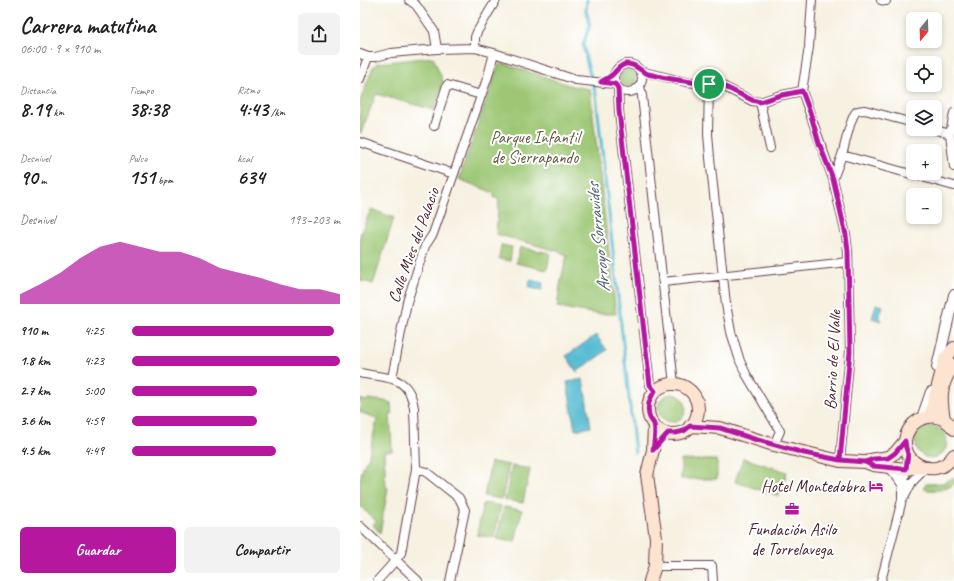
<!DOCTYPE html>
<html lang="es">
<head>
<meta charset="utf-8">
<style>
	body { margin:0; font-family:Caveat,sans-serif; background:#f2f2f2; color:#202124; height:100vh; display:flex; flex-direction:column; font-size:15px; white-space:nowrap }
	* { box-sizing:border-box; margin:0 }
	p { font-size:13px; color:#757577 }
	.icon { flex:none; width:22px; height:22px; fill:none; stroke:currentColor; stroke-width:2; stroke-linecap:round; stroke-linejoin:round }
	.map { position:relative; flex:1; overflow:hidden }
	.details { display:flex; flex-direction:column; background:#fff; width:360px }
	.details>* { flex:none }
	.needle { width:26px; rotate:199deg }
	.tools { position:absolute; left:546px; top:12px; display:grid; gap:8px }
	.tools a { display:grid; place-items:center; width:36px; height:36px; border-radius:6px; background:#fff; box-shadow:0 2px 6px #0003; font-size:20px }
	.pin { position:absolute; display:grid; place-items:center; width:34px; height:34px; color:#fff; margin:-17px; border:2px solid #fff; border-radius:50%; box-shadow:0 1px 4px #0007 }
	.round { display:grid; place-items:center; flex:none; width:42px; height:42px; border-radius:6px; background:#f2f2f2 }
	.overview { display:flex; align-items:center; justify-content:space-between; height:68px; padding:0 20px }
	h1 { font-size:22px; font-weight:700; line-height:30px }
	.figures { display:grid; grid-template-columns:repeat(3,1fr); gap:6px; height:68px; padding:4px 20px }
	.figures div { display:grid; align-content:center }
	.figures b { font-size:20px; font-weight:700 }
	.figures small { font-size:11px; font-weight:400 }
	.figures p { font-size:11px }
	.chart { height:112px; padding:8px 20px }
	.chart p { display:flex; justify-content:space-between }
	.chart svg { width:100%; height:72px; margin-top:4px; fill:#b5179e; opacity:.7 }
	.primary-button { display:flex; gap:8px; margin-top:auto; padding:8px 20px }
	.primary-button a { flex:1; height:46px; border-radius:6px; background:#b5179e; color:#fff; font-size:16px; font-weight:700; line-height:46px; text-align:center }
	.primary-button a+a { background:#f2f2f2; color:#202124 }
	ul { padding:0 20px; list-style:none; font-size:13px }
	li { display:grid; grid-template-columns:64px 48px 1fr; align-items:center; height:30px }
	li i { height:10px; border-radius:5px; background:#b5179e }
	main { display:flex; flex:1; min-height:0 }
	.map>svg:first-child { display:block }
	.green { fill:#9dc774; stroke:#747350 }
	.water { fill:#53bad1; stroke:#4e6c7e }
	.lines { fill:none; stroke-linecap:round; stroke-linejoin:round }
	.stream { stroke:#53bad1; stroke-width:3 }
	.minor-casing { stroke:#643e46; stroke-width:10 }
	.tertiary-casing { stroke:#643e46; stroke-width:12 }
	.secondary-casing { stroke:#643e46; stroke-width:14 }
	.minor { stroke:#fff; stroke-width:8 }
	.tertiary { stroke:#fff; stroke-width:10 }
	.secondary { stroke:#fde4d1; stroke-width:12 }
	.route-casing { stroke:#fff; stroke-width:8 }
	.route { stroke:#b5179e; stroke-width:5 }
	.labels { text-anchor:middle; stroke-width:4; stroke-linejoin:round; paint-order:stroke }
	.park-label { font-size:17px; fill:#675a45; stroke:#fff }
	.street-label { font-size:17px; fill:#4a1f2b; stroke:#fff }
	.poi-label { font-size:17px; fill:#4a1f2b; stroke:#fff; text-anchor:end }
	.water-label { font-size:18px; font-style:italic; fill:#4e5d6d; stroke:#fff }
</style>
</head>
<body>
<main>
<section class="details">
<div class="overview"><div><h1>Carrera matutina</h1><p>06:00 · 9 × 910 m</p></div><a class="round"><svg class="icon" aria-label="share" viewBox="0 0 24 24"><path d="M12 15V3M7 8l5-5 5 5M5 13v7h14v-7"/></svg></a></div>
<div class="figures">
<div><p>Distancia</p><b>8.19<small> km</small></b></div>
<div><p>Tiempo</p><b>38:38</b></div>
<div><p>Ritmo</p><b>4:43<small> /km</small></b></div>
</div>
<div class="figures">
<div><p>Desnivel</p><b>90<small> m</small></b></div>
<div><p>Pulso</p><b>151<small> bpm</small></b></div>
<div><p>kcal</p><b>634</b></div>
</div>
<div class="chart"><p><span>Desnivel</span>193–203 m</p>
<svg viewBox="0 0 160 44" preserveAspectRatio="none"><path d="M0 44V38L10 32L20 25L30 16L40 9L50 6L60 9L70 12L80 12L90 16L100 22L110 25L120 28L130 32L140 35L150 35L160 38V44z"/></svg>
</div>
<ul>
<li><b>910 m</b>4:25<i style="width:97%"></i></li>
<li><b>1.8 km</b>4:23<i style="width:100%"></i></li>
<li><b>2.7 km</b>5:00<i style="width:60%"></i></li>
<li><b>3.6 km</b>4:59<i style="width:60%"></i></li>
<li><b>4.5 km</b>4:49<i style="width:69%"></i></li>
</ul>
<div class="primary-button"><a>Guardar</a><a>Compartir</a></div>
</section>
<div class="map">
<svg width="594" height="581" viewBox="0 0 594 581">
	<rect width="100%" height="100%" fill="#fff"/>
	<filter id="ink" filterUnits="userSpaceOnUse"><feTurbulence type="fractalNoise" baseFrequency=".025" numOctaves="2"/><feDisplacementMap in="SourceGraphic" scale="8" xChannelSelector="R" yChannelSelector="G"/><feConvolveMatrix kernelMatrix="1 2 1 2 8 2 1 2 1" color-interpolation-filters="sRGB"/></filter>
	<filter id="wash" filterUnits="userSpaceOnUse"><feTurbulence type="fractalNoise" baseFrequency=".012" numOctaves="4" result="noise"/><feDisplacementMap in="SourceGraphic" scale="16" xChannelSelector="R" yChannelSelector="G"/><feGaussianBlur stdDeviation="0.9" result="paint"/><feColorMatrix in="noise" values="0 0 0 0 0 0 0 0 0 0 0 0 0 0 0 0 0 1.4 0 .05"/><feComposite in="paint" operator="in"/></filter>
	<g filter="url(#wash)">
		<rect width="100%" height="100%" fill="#f6f1e1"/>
		<path class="green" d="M73,57L83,81L74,110L16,94L1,133H0V101L13,67L18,63Z
			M142,63L212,86L230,89L256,314H237L197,307L201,279L207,256L201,252L136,234L139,200L134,197V193L99,179L138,66Z
			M260 78a8 8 0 1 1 16 0a8 8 0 1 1-16 0Z
			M11,209L34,218L13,284L0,280V235Z
			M141,245L152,247L150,261L139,259Z
			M160,247L190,253L187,270L156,263Z
			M298 408a14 14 0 1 1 28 0a14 14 0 1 1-28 0Z
			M0,399L6,401L8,399L24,401L31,403L32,414H30L32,451H24L26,487L28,488L20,533L13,525L16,521L0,506V477L6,460H8L17,419L0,412Z
			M555 442a16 16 0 1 1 32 0a16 16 0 1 1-32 0Z
			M383,458L427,472L419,496L375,482Z
			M321,460H357V479H321Z
			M131,462L149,465L142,499L124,496Z
			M152,466L170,469L163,503L145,500Z
			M594,477V484C586,490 573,492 564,489V487L566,484L583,483Z
			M123,503L141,506L134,538L117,535Z
			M144,507L162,510L155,542L137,539Z"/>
		<path class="water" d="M170,280L183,283L182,290L169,288Z
			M516,304L523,306L519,318L521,321L512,318Z
			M236,335L247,350L217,372L206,356Z
			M223,379L231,427L215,430L207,382Z"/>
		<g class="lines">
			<path class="stream" d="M227,0L226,11L230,25L223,44L227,63L236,95L275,453"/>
		</g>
	</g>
	<g filter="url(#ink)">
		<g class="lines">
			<defs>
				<path id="minor" d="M49,0L56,5L74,31L77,49
					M452,0L449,47L442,91L473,179L486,235L488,251L490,352L480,461
					M521,0L526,1
					M115,48V37L117,32L136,0
					M0,54L8,57H15L31,53L77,49L115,48L134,53L216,80L255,84
					M254 78a14 14 0 1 1 28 0a14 14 0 1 1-28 0Z
					M280,71L326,82L349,84L355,82L392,101L400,102L418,96L442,91
					M0,79L8,57
					M349,84L348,134L350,158L366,304L371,332L380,361L386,374L420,431L414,445
					M280,86L282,96L314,384
					M258,88L259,111L290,385L295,391
					M400,102L410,148
					M594,113L590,134L594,167
					M74,126L87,85L121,95
					M573,129L590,134
					M0,142L94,174
					M482,155C485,146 490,118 496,112C499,110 502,110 505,110L553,123
					M473,179L482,155L594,186
					M303,282L488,262
					M0,373C27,379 49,374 54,408L56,469L41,553L36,560L17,581
					M32,378L47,302L65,246L73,234L128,76L134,53
					M527,467L537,477L543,486
					M56,469L66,472L99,498L105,510L90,581
					M545,496L552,482L566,468
					M0,526L58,581
					M295,566H352L353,581
					M521,581L542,500V492L547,465"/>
				<path id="tertiary" d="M577,367L594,295
					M562,418L571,392"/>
				<path id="secondary" d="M288 409a25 25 0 1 1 50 0a25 25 0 1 1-50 0Z
					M570,416L585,359L594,348
					M584,419C580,397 580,384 594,365
					M330,426L360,428L414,445L480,461L505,462L513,465L546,469L562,467
					M594,429C588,421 579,415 568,417C560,418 554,422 550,428C530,457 575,486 594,455
					M510,460L528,457L535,453L545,441
					M290,581L295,566L296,538L287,475L293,450L294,425"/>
			</defs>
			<use href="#minor" class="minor-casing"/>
			<use href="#tertiary" class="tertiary-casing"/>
			<use href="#secondary" class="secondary-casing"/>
			<use href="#minor" class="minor"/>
			<use href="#tertiary" class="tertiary"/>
			<use href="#secondary" class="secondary"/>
		</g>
	</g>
	<g class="lines" filter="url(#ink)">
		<defs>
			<path id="route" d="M349,84C328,82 308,79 288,74C280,71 275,63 266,64C260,65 258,69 254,73C251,77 245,79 241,82L255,84L258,88L259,111L290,385L295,391C289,399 286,408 290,418C291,420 293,422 294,424C296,431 294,443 293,450L308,433H316L324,431L330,426L360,428L394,439L444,453L480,460L505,462L513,459L528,458L535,453L545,441L546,448L548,454L546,469L513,466L505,462L480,460L490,352L488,251L486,235L473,179L459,143L450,112L442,91L418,96L400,102L392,100L355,82L349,84"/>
		</defs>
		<use href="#route" class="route-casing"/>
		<use href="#route" class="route"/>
	</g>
	<defs>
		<symbol id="hotel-bare" viewBox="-9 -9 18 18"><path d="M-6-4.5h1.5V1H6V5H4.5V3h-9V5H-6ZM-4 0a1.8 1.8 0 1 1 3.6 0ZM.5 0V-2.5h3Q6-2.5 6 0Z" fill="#b5179e" stroke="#fff" stroke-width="2.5" paint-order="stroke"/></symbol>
		<symbol id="office-bare" viewBox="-9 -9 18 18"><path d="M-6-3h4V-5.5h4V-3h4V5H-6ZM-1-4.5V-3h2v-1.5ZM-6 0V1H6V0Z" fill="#b5179e" stroke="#fff" stroke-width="2.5" paint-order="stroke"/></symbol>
	</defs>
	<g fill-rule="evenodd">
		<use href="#hotel-bare" x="506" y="476" width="20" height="20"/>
		<use href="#office-bare" x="422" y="499" width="20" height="20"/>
	</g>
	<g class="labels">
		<g class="park-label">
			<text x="175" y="143">Parque Infantil<tspan x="175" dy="20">de Sierrapando</tspan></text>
		</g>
		<g class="street-label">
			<text transform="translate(53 245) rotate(-70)" y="6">Calle Mies del Palacio</text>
			<text transform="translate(472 360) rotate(-87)" y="6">Barrio de El Valle</text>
		</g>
		<g class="poi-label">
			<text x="505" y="492">Hotel Montedobra</text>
			<text x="432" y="535" text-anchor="middle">Fundación Asilo<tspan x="432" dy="20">de Torrelavega</tspan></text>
		</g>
		<g class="water-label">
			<text transform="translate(238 238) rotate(-96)" y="6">Arroyo Sorravides</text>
		</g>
	</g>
</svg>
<div class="tools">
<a><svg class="needle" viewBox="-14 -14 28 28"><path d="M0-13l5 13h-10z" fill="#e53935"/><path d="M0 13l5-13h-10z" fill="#757577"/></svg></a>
<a><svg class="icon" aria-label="locate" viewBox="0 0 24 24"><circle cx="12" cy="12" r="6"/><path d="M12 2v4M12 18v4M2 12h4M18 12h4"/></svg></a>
<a><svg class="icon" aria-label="layers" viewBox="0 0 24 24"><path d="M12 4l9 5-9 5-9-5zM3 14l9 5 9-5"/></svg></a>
<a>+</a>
<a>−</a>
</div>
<div class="pin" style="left:349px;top:84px;background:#1e9e55"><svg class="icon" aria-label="arrive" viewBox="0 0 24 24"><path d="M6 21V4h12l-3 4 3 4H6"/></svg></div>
</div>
</main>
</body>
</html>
